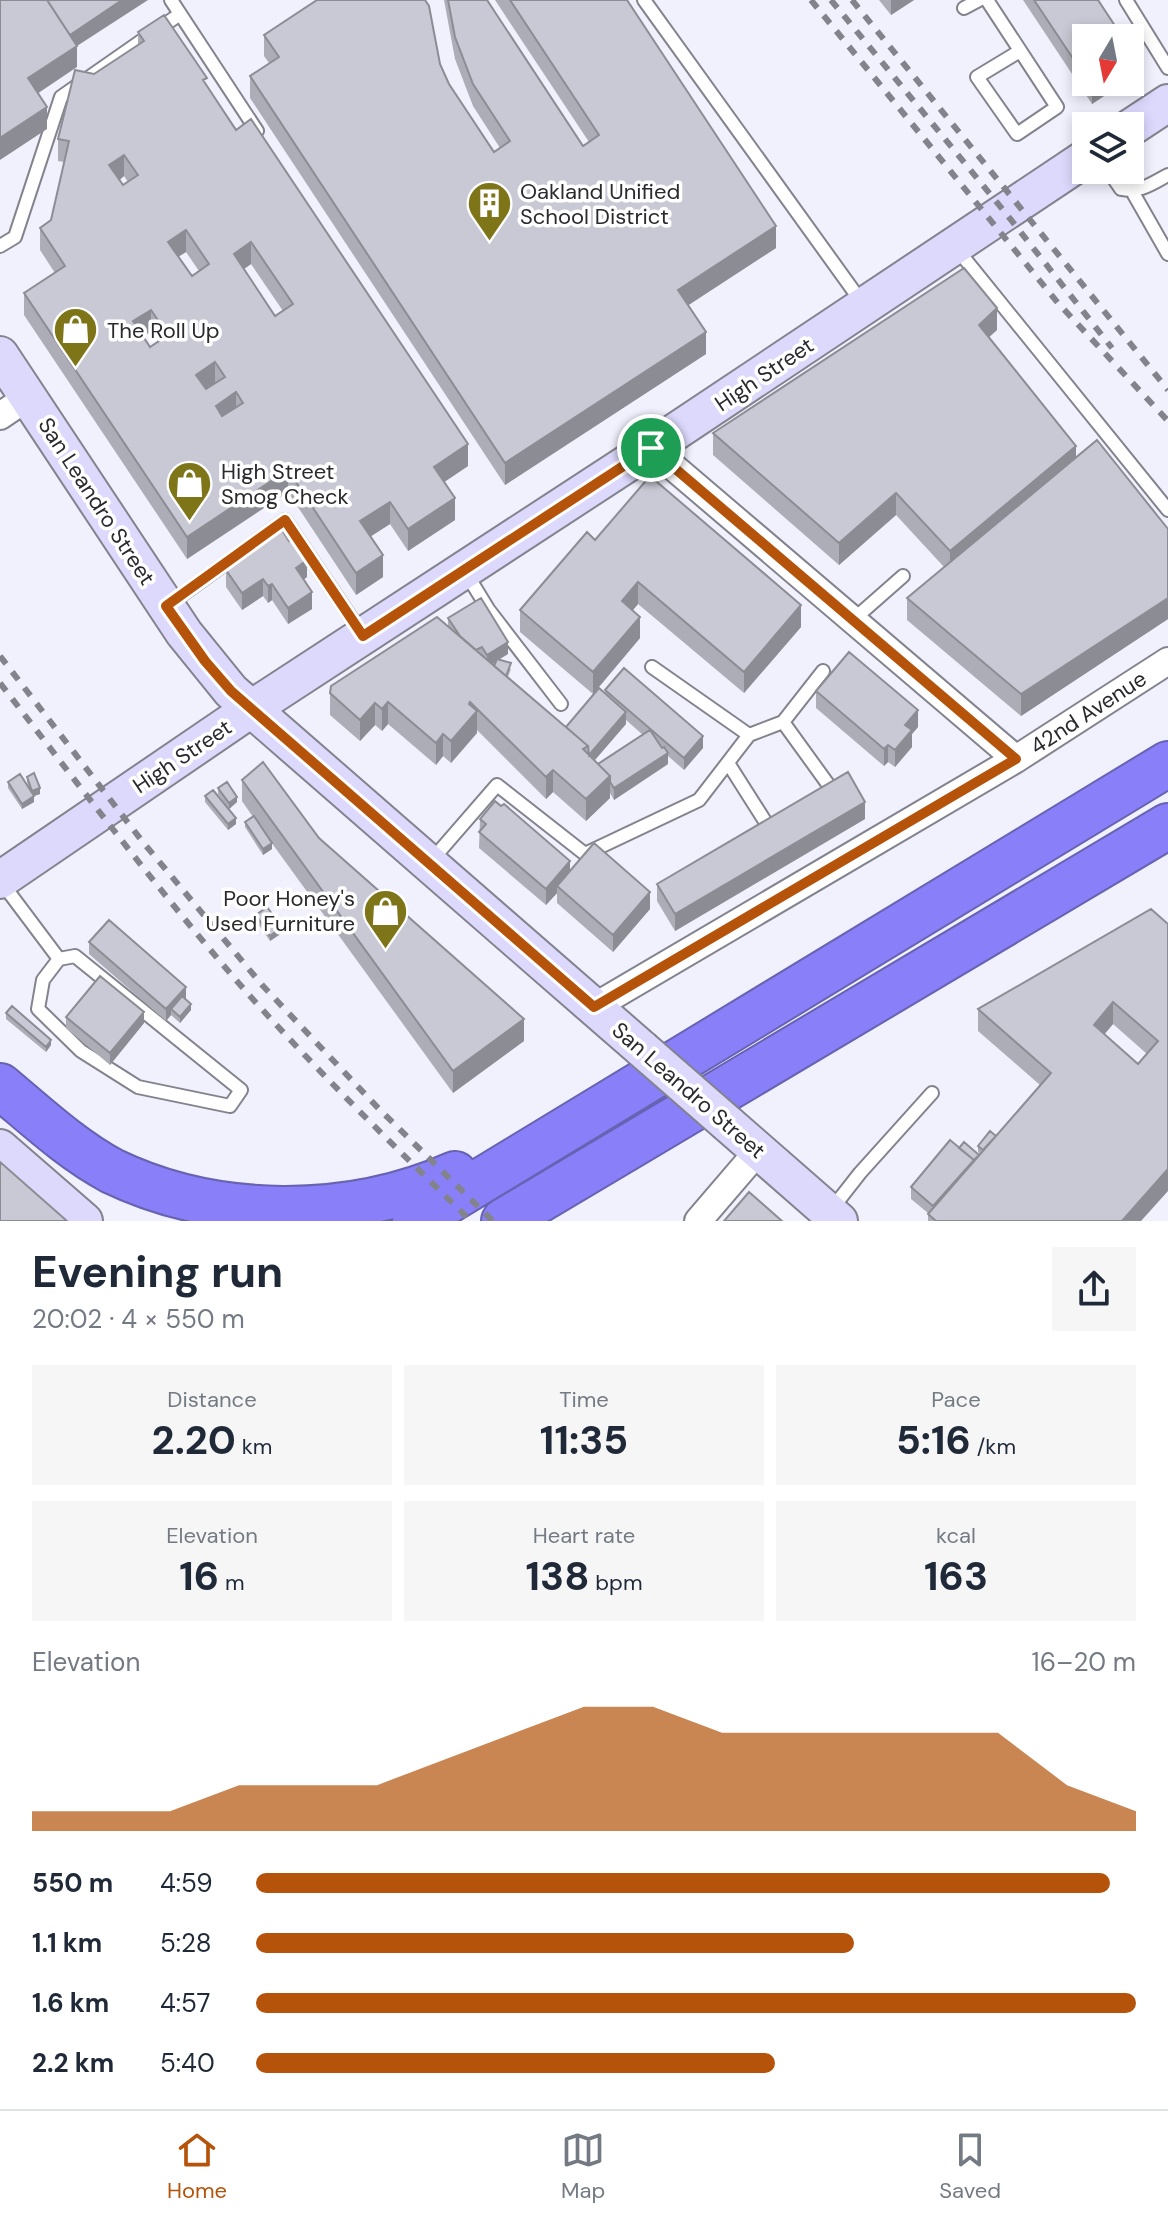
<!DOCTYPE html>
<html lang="en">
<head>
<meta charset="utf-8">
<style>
	body { margin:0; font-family:"DM Sans",sans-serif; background:#f6f6f7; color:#1f2937; height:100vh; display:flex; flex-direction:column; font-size:30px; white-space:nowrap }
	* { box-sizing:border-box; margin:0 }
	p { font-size:26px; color:#747a83 }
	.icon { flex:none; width:44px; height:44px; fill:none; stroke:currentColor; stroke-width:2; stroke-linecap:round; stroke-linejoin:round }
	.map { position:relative; height:1221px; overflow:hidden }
	.sheet { display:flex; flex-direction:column; background:#fff; flex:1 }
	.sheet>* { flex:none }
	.needle { width:52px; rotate:190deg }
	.tools { position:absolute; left:1072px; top:24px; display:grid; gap:16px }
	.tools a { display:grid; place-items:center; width:72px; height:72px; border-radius:0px; background:#fff; box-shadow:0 4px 12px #0003; font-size:40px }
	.pin { position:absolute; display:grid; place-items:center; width:68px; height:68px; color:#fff; margin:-34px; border:4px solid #fff; border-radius:50%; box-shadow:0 2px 8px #0007 }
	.round { display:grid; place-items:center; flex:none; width:84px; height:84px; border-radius:0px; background:#f6f6f7 }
	.headline { display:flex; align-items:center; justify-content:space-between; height:136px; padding:0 32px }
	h1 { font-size:44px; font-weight:700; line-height:60px }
	.stats { display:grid; grid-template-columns:repeat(3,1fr); gap:12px; height:136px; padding:8px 32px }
	.stats div { display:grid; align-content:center; border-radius:0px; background:#f6f6f7; text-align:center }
	.stats b { font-size:40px; font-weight:700 }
	.stats small { font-size:22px; font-weight:400 }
	.stats p { font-size:22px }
	.chart { height:224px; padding:16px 32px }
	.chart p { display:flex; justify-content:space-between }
	.chart svg { width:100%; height:144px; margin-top:8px; fill:#b45309; opacity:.7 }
	ul { padding:0 32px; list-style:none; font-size:26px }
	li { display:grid; grid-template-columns:128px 96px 1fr; align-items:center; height:60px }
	li i { height:20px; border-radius:10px; background:#b45309 }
	.tabs { display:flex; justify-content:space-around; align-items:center; height:112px; border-top:2px solid #e0e1e3; background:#fff; font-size:22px; color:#747a83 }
	.tabs a { display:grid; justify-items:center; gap:4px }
	.tabs .on { color:#b45309 }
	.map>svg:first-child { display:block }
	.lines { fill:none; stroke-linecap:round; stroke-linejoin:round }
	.lane-casing { stroke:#82838d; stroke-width:16 }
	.street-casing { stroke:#82838d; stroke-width:30 }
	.secondary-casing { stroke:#82838d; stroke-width:40 }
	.highway-casing { stroke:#6762b2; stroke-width:48 }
	.lane { stroke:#fff; stroke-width:12 }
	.street { stroke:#fff; stroke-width:26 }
	.secondary { stroke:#dcd9fd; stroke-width:36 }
	.highway { stroke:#8980f9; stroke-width:44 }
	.rail { stroke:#83838b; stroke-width:6; stroke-dasharray:10 10; stroke-linecap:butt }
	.secondary-bridge-casing { stroke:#82838d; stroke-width:40; stroke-linecap:butt }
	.secondary-bridge { stroke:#dcd9fd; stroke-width:36 }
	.wall { fill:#acadb6; fill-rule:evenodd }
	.shaded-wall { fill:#8c8d94 }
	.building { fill:#c8c9d4; stroke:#8c8d94; stroke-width:2; fill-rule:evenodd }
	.route-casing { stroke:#fff; stroke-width:16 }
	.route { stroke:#b45309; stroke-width:10 }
	.labels { text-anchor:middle; stroke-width:7; stroke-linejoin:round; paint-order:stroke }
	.poi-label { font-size:22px; fill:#29292e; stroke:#fff; text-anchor:start }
	.street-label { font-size:22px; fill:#29292e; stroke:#fff }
</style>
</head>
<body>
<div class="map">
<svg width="1168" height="1221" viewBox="0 0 1168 1221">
	<rect width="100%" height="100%" fill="#f0f1fd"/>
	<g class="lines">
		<defs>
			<path id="lane" d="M171,0L257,131
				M644,0L863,304
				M987,0L1057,107L1017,134L977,77L1020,51
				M1126,0L1168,68
				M964,8L979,0
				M1108,170L1121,189C1140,193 1151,184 1168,175
				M1132,191L1168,254
				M0,246L15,237L61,97L180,14
				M956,248L1168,510
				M466,573L488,609L561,704
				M168,605L285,520L362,634
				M853,620L903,576
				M783,722L830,787
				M749,735L783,722L823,671
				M728,763L768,826
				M431,861L497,785L585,854L699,800L749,735L652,667
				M2,883L59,959
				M75,956L241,1090L230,1106L138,1087L81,1051L38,1009L43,980L59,959Z
				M831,1210L860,1173L932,1093"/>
			<path id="street" d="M0,416L28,397
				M651,448L1016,759
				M594,1007L1016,759L1168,661
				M698,1221L758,1151"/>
			<path id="secondary" d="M1130,128L1168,103
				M0,355L184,633L231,691L642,1049
				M0,880L251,709L651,448L1086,158
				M728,1124L839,1221
				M0,1148L84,1221"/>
			<path id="highway" d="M0,1086C36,1116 71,1149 112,1171C216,1221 349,1221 455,1174
				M415,1221L1168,764
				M504,1221L1168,826"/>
		</defs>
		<use href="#lane" class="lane-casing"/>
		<use href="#street" class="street-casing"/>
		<use href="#secondary" class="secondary-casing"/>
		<use href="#highway" class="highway-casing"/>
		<use href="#lane" class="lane"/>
		<use href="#street" class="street"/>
		<use href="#secondary" class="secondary"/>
		<use href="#highway" class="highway"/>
		<path class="rail" d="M811,0L1058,303L1168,421
			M831,0L1004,211L1112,348
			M852,0L1168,390
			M0,656L142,841L263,986L379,1109L493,1221
			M0,683C82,789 162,896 250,996C320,1074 396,1148 471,1221"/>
		<defs>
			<path id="secondary-bridge" d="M642,1049L728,1124"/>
		</defs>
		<use href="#secondary-bridge" class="secondary-bridge-casing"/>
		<use href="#secondary-bridge" class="secondary-bridge"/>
	</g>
	<path class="wall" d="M444,0H487L583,146L589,142L495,0H627L776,248L688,305L706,354L505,485L250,98V76L269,63L264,56V35L440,64L449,84L494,152L500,148L473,106L455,59Z
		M879,0H914L891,15Z
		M1023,0H1098L1086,38V82H1125L1092,104Z
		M138,32L207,86L468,466L444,482L455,520L408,551L390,524L370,537L383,577L356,595L288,492L187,559L24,315V293L55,273L40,250V228L51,220L64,162L58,161V139L94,74L138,45ZM124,176L128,182L123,185L120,180ZM186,252L199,271L192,276L178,257ZM251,264L283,311L275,316L244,269ZM151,331L158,342L150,347L144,336Z
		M997,330L989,337L1076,457L1168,529V619L1021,716L907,620V598L944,567L896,515L839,565L713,455V433Z
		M595,540L801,627L744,693L638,604L633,610L640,638L593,694L520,632V610Z
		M245,551L307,577L303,580L312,609L288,624L272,600L268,603L263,596L242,610L226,587V570L245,557Z
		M448,618L508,654L499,659L511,669L508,677L566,727L605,694V690L703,748L684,770L668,756V764L614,800L610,793V798L586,821L553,792L546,799L477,730V733L451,763L443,756L436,765L388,724L382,731L375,725L360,741L330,715V693L448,626ZM626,720L643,735L598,764L594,761L626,724Z
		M816,691L918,727L912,734V747L895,767L888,762L884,766L816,708Z
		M27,777L40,794L34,796V802L22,809L8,788V782L29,788L27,782Z
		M242,780L319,838L524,1041L453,1093L271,842L272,849L263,855L245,827V822L253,817L242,801Z
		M218,788L237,802L229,809L218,794Z
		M205,796L236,824L228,830L205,802Z
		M480,819L570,871L650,909L613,952L557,903V893L546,905L479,848Z
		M865,819L675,931L657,901V884Z
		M256,915L282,933L270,941L256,921Z
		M1168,924L1141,1221H928V1213L911,1199V1187L959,1148L979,1155L980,1154L978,1152V1146L996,1136L1040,1085L978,1031V1009ZM1113,1024L1147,1054L1138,1064L1104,1034Z
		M89,942L186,998L185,999L191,1010L180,1023L171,1015L166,1021L89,954Z
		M6,1013L51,1045L46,1052L6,1019Z
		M66,1017L144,1023L110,1065L66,1028Z"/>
	<path class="shaded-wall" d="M122,0H148L77,46V67L28,100V78L68,36Z
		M891,0H914L891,15Z
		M1136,58V75L1130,79V62Z
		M1100,82H1125L1092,104V88Z
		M47,107V129L0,160V138Z
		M124,155V176L109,187V165Z
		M776,226V248L678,312V290Z
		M186,230V252L168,263V242Z
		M251,242V264L234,276V254Z
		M997,308V330L979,346V325Z
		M151,310V331L133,343V321Z
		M706,332V354L505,485V463Z
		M215,362V384L196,396V375Z
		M236,392V414L216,428V406Z
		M468,444V466L434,489V467Z
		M1076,446V467L950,573V551Z
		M288,470V492L187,559V537Z
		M896,493V515L839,565V543Z
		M455,498V520L408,551V529Z
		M390,502V524L360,543V521Z
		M383,555V577L356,595V573Z
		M307,560V577L296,585V568Z
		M263,579V596L242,610V593Z
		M638,582V604L622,623V601Z
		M272,584V600L268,603V586Z
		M312,592V609L288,624V608Z
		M1168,598V619L1021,716V694Z
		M801,605V627L744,693V672Z
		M640,617V638L593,694V672Z
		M508,642V654L487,667V655Z
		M388,702V724L382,731V709Z
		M470,702V719L477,711V733L451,763V741Z
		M375,703V725L360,741V720Z
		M918,710V727L912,734V747L895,767V750L905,725Z
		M626,712V724L588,768V756Z
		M443,734V756L436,765V743Z
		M703,736V748L684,770V758Z
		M888,745V762L884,766V749Z
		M668,753V764L614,800V788Z
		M553,770V792L546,799V777Z
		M610,776V798L586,821V799Z
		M40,788V794L34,796V802L22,809V804L33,797L32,791Z
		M237,797V802L229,809V803Z
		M865,802V819L675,931V914Z
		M236,818V824L228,830V824Z
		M272,843V849L263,855V849Z
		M570,861V878L557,886V893L546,905V889Z
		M650,892V909L613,952V935Z
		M282,927V933L270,941V936Z
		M186,987V998L174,1012L171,1009V1015L166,1021V1009Z
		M1113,1002V1024L1094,1047V1025Z
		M191,1004V1010L180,1023V1017Z
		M144,1012V1023L110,1065V1053Z
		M524,1019V1041L453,1093V1071Z
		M51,1040V1045L46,1052V1047Z
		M1168,1169V1191L1141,1221H1122Z"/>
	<path class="building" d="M0,0H47L77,46L28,78L47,107L0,138Z
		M47,0H122L70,35Z
		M317,0H425L429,6L440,64L449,84L494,152L510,141L473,84L455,37L448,0H487L583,146L599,135L510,0H627L776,226L678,290L706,332L505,463L250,76L279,57L264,35Z
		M1034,0H1098L1123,38H1086V78Z
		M164,15L207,78L203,80L236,130L251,119L468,444L434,467L455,498L408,529L390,502L360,521L383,555L356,573L288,470L187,537L24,293L65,266L40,228L51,220L69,141L58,139L75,70L94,74L144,41L138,32ZM124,155L138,175L123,185L109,165ZM186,230L209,264L192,276L168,242ZM251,242L293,304L275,316L234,254ZM151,310L168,335L150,347L133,321ZM215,362L225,377L206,389L196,375ZM236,392L243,403L222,416L216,406Z
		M1130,49L1136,58L1130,62Z
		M1088,82H1100L1092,88Z
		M964,268L997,308L979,325L1076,446L950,551L896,493L839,543L713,433Z
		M1097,440L1168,529V598L1021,694L907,598Z
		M650,476L801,605L744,672L638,582L622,601L640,617L593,672L520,610L587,532L595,540Z
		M280,527L289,541L293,538L307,560L296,568L312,592L288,608L272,584L268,586L263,579L242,593L226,570L248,555L245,551Z
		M481,598L508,642L487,655L482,647L476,650L460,636L448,618Z
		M437,617L588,746L583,749L610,776L586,799L553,770L546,777L470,702L469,704L477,711L451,741L443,734L436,743L388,702L382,709L375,703L360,720L330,693L331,686Z
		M849,652L918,710L905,725L912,730L895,750L888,745L884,749L816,691Z
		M497,659L511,663L506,676L494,666Z
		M624,668L703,736L684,758L605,690Z
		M599,688L626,712L589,755L588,746L566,727Z
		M650,730L662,748L664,747L668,753L614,788L610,782V776L598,764Z
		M263,762L319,838L524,1019L453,1071L242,780Z
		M848,772L865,802L675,914L657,884Z
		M34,773L40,788L32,791L27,777Z
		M20,774L34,796L22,804L8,782Z
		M227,782L237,797L229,803L218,788Z
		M213,790L236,818L228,824L205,796Z
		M495,801L501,806L504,804L570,861L546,889L479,832L486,824L480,819Z
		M254,816L272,843L263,849L245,822Z
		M594,843L650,892L613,935L557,886Z
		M267,907L282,927L270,936L256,915Z
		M1151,909L1168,924V1169L1122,1221H936L928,1214L1051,1073L978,1009ZM1113,1002L1158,1041L1138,1064L1094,1025Z
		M109,920L186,987L166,1009L89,942Z
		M100,976L144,1012L110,1053L66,1017Z
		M182,996L191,1004L180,1017L171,1009Z
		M12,1006L51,1040L46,1047L6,1013Z
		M990,1131L996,1136L983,1150L978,1146Z
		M950,1140L974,1160L933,1206L911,1187Z
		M964,1142L979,1155L974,1160L959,1148Z
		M0,1162L67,1221H0Z
		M749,1192L782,1221H724Z"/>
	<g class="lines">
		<defs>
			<path id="route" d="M651,448L1016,759L594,1007L231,691L205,661L166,606L285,520L363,636Z"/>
		</defs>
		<use href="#route" class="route-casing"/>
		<use href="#route" class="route"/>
	</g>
	<defs>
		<symbol id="building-pin" viewBox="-11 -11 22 30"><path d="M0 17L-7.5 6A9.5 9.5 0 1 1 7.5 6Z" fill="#7e7519" stroke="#fff"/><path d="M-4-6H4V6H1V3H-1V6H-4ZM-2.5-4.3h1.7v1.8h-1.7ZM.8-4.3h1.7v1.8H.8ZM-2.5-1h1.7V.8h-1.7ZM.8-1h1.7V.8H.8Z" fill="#fff"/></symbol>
		<symbol id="shop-pin" viewBox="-11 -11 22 30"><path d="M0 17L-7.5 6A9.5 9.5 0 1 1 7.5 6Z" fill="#7e7519" stroke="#fff"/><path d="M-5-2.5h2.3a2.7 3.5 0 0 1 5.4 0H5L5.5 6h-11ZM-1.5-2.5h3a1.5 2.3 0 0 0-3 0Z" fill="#fff"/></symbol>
	</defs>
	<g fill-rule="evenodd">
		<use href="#building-pin" x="464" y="178" width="51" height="69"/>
		<use href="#shop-pin" x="50" y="304" width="51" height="69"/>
		<use href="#shop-pin" x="164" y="458" width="51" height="69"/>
		<use href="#shop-pin" x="360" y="886" width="51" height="69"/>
	</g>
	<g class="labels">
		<g class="poi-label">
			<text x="520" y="199">Oakland Unified<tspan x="520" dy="25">School District</tspan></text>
			<text x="107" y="338">The Roll Up</text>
			<text x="221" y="479">High Street<tspan x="221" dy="25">Smog Check</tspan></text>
			<text x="355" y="906" text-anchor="end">Poor Honey's<tspan x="355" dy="25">Used Furniture</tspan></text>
		</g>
		<g class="street-label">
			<text transform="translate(764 374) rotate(-34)" y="8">High Street</text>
			<text transform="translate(97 501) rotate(57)" y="8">San Leandro Street</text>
			<text transform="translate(1088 712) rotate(-33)" y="8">42nd Avenue</text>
			<text transform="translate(182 756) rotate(-34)" y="8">High Street</text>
			<text transform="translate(689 1090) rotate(41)" y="8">San Leandro Street</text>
		</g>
	</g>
</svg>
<div class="tools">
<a><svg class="needle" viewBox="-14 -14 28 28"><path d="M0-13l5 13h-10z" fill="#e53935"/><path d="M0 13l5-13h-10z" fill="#747a83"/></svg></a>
<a><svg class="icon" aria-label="layers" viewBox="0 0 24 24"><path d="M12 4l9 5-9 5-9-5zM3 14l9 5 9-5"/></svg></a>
</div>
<div class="pin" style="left:651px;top:448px;background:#1e9e55"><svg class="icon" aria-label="arrive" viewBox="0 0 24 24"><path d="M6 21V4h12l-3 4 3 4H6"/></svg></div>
</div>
<section class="sheet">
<div class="headline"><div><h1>Evening run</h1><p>20:02 · 4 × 550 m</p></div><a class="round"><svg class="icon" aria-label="share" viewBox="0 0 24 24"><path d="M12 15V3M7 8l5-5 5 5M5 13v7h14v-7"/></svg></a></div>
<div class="stats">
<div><p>Distance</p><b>2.20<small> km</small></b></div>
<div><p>Time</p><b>11:35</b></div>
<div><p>Pace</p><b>5:16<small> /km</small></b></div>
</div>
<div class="stats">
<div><p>Elevation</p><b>16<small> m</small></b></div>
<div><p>Heart rate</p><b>138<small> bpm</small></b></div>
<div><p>kcal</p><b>163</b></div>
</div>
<div class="chart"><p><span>Elevation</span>16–20 m</p>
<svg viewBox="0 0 160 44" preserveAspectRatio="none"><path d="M0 44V38L10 38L20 38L30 30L40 30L50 30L60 22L70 14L80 6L90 6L100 14L110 14L120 14L130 14L140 14L150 30L160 38V44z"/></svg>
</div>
<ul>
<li><b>550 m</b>4:59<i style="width:97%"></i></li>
<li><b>1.1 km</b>5:28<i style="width:68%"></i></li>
<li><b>1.6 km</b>4:57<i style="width:100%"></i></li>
<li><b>2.2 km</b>5:40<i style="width:59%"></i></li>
</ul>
</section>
<nav class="tabs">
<a class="on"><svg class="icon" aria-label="home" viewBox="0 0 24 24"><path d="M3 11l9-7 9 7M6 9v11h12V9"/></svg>Home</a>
<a><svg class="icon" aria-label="map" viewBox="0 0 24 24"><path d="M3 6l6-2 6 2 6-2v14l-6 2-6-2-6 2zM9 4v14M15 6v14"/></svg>Map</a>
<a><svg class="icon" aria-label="saved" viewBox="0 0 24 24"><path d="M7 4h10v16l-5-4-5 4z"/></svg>Saved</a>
</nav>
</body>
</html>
